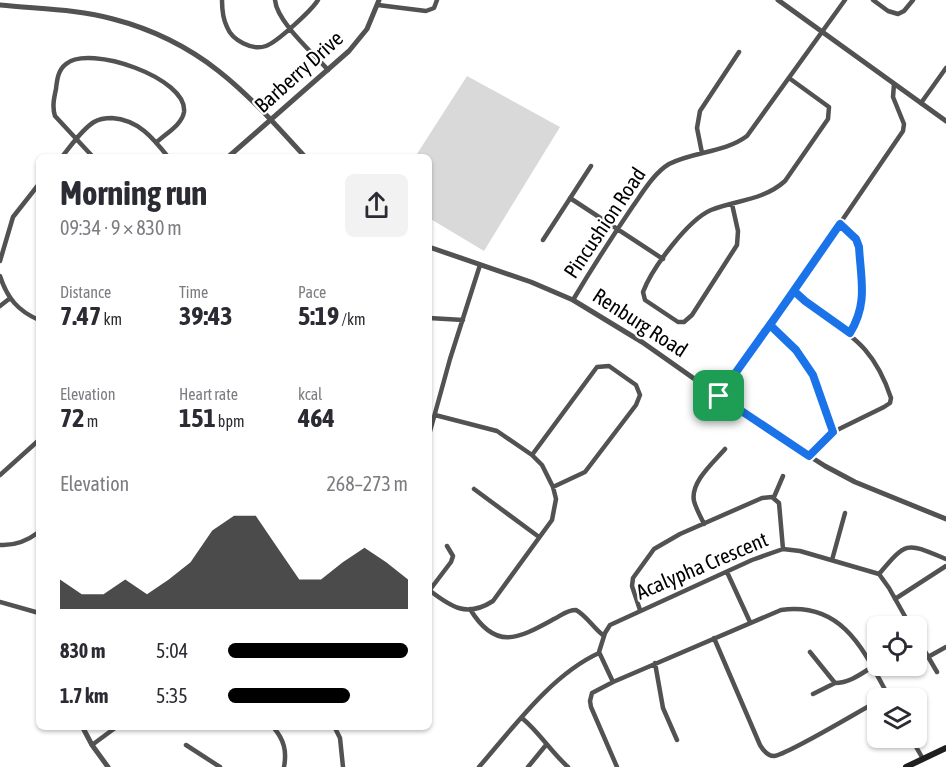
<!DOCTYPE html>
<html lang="en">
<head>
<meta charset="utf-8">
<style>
	body { margin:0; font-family:"Asap Condensed",sans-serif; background:#f2f2f3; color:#2b2b33; height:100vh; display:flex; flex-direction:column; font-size:22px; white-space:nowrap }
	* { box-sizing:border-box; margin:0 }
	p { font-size:20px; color:#7c7c81 }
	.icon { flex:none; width:33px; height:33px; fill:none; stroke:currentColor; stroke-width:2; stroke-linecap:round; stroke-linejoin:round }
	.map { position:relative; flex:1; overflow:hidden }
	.panel { position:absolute; left:36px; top:154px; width:396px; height:576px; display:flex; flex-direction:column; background:#fff; border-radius:9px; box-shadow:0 2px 4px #0004 }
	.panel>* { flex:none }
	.controls { position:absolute; left:867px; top:616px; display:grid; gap:12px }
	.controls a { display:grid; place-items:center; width:60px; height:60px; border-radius:9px; background:#fff; box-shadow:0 2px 4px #0004; font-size:30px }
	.pin { position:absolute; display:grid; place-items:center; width:51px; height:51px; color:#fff; margin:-26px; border-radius:12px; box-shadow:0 3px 9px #0006 }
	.round { display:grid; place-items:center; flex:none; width:63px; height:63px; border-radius:9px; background:#f2f2f3 }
	.headline { display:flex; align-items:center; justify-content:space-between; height:102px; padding:0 24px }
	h1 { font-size:33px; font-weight:700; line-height:45px }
	.stats { display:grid; grid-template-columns:repeat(3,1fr); gap:9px; height:102px; padding:6px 24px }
	.stats div { display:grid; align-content:center }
	.stats b { font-size:26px; font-weight:700 }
	.stats small { font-size:16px; font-weight:400 }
	.stats p { font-size:16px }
	.chart { height:168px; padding:12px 24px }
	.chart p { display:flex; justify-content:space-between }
	.chart svg { width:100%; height:108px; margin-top:6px; fill:#000; opacity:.7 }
	ul { padding:0 24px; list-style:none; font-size:20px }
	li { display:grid; grid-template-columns:96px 72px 1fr; align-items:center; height:45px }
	li i { height:15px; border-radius:8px; background:#000 }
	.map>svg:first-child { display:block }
	.green { fill:#d9d9d9 }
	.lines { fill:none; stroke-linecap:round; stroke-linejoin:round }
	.minor { stroke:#525252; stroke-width:4.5 }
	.tertiary { stroke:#525252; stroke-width:5 }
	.secondary { stroke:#1f1f1f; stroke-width:6 }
	.route-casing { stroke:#fff; stroke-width:12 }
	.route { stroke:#1a73e8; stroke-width:8 }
	.labels { text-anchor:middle; stroke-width:4.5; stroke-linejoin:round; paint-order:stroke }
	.street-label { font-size:21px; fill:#000; stroke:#fff }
</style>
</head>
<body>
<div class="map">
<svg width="946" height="767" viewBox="0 0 946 767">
	<rect width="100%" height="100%" fill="#fff"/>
	<path class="green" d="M467,76L560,127L484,251L429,218V158L415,157Z"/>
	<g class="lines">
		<path class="minor" d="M222,0C222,9 223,19 227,27C232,40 252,51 266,46C277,42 311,11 318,0
			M275,0C277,22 313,53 328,70
			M873,0L888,11L898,14L904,11L913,0
			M378,5L426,11L434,8L437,0
			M921,103L946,68
			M702,153L697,128L700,111L739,52
			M61,158C71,146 81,130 94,122C99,119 106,118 112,118C139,120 153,138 169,158
			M94,158L55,116C52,107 54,98 56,89C57,80 58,70 66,64C89,44 188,78 184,112C182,125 165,134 157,142
			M570,198L663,259
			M732,204L738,231L737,245L692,315L684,322H678L645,300L643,292C652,268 688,220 711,210C737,200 764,200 785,181L828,119L829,107L789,78
			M840,224L856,239L859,247C861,281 868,303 850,333
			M543,240L591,166
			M0,261L13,217L39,184
			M0,276C7,298 18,311 39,320
			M794,291C837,332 870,334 891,398L890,403L884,407L833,432L809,456
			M573,300C592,268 612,237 633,206C643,192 654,173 669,164C695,151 724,153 747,136L845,0
			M0,306L9,299
			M429,318L463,320
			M770,325L796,350L813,375L833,432
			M719,396L800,282L903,131L904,124L893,97L894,84
			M429,435L450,359L480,265
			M532,455L597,367L609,366L636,385L640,395L636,405L585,472L553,487
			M0,475L39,440
			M474,489L539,537
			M774,497L783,476
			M704,524C701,517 696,509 694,501C690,482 714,462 725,449
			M0,545C15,546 27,541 39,532
			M832,560L845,513
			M727,572L750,622
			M879,574C907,541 906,542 946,559
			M429,590C451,607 467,618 493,601L552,520L556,499L553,487L542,465L532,455L497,431L435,415
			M429,591L451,562L453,556L447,546
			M895,599L946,566
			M0,602L39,613
			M470,609C496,652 519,638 554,619C562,615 567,610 576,610C587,616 593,628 604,636
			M640,610L632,586L633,578L654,549L680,534L762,498L772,497L779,503L783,549
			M916,636L937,672
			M714,638L760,745C763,750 767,756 774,756C787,755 861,710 878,701
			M810,652L835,683C849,683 861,674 872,667
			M867,656L878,649
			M928,657L946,647
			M655,663L663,708L677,740
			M613,682L599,652L605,633L610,625L752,560L783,549L800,551L879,574L889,588L911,627
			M813,694L835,683
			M522,718C540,733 551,752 568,767
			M274,728C284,740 287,751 284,767
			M335,728L340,738L343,767
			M911,738L923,759
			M92,745L115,728
			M186,745L220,767
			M479,767C513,728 551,675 599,653
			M528,767L546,745
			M617,767L591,707L590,701L592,693L613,682L781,610C844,601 865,653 890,699"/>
		<path class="tertiary" d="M778,0L946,121
			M0,5C37,9 77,9 113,19C202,42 246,92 306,158
			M227,158L349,51L367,29L379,0
			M429,247L531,282L573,300L642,342L750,418L825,466L855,482L946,519
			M83,728L92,745L108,767"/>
		<path class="secondary" d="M906,767L946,748"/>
	</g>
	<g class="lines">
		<defs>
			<path id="route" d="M719,396L794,291L805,301L850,333C868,303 861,281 859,247L856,239L840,224L770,325L796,350L813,375L833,432L809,456L719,396"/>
		</defs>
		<use href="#route" class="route-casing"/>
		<use href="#route" class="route"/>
	</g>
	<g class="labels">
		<g class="street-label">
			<text transform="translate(299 72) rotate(-42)" y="7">Barberry Drive</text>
			<text transform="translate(605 223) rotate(-56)" y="7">Pincushion Road</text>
			<text transform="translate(640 323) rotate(33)" y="7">Renburg Road</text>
			<text transform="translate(702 566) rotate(-23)" y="7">Acalypha Crescent</text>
		</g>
	</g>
</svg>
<div class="controls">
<a><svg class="icon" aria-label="locate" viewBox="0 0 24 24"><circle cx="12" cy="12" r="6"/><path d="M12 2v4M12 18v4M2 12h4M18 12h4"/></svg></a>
<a><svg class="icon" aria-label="layers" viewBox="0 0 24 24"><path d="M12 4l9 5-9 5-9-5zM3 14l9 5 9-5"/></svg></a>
</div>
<div class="pin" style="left:719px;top:396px;background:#1e9e55"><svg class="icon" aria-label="arrive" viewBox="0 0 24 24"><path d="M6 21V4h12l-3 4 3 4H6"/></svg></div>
<section class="panel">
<div class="headline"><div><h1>Morning run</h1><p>09:34 · 9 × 830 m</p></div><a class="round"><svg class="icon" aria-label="share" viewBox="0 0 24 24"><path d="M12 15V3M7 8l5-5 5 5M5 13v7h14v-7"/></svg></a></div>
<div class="stats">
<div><p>Distance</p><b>7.47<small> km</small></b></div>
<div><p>Time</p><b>39:43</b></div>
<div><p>Pace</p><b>5:19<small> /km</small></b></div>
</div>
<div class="stats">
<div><p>Elevation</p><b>72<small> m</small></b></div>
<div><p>Heart rate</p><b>151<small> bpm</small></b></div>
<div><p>kcal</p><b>464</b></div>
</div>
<div class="chart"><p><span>Elevation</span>268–273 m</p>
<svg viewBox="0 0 160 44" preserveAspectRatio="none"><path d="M0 44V32L10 38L20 38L30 32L40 38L50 32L60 25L70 12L80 6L90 6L100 19L110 32L120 32L130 25L140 19L150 25L160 32V44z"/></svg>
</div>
<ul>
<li><b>830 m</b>5:04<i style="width:100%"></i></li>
<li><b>1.7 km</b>5:35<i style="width:68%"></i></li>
</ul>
</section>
</div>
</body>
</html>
